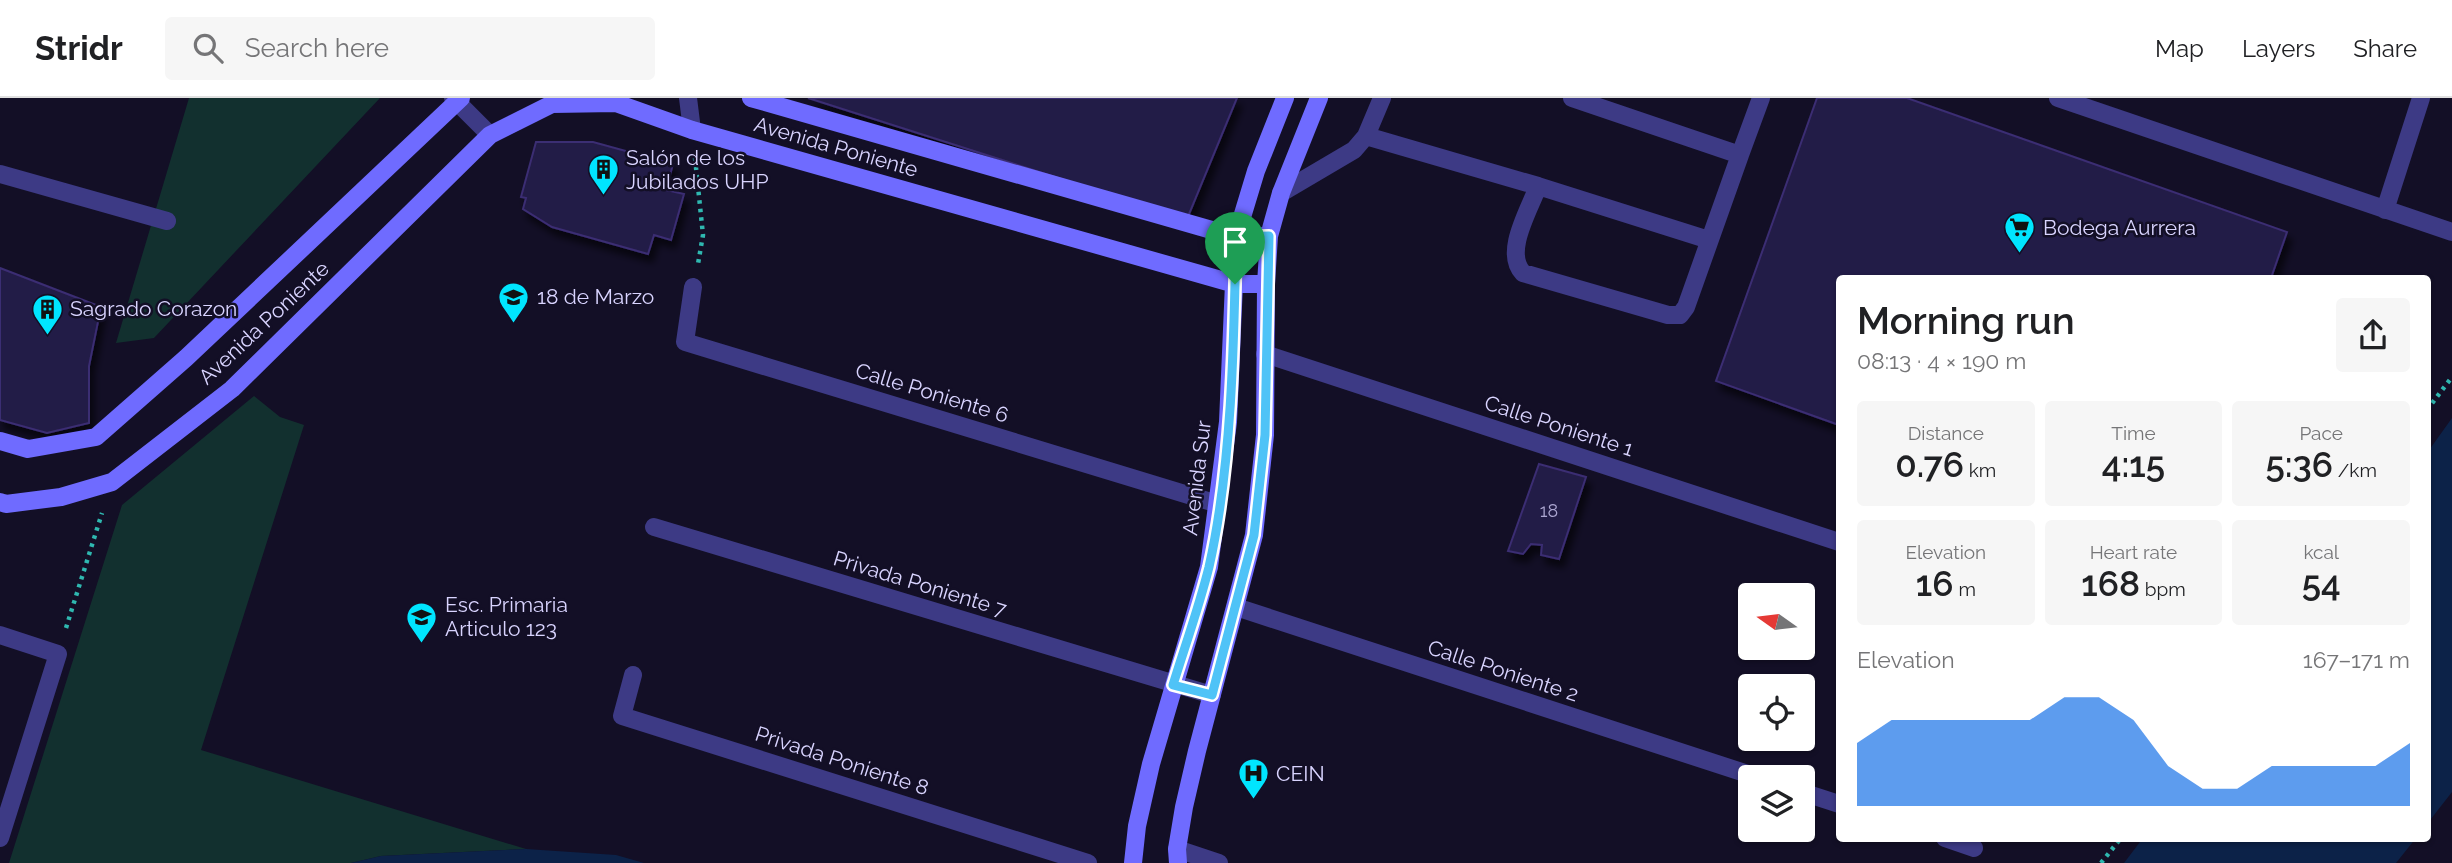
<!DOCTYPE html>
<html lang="en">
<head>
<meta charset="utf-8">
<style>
	body { margin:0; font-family:Raleway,sans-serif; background:#f6f6f6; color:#202124; height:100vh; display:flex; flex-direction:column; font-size:26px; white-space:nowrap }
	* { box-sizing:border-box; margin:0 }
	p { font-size:23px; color:#757577 }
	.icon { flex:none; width:38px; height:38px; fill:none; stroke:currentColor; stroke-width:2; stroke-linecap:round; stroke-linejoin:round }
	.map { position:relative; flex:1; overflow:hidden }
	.drawer { position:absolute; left:1836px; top:177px; width:595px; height:567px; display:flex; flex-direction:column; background:#fff; border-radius:7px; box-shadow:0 2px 5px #0004 }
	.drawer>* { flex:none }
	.needle { width:46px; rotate:284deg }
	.tools { position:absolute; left:1738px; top:485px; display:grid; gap:14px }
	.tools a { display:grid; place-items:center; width:77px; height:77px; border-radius:7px; background:#fff; box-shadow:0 2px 5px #0004; font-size:35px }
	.pin { position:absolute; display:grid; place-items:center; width:60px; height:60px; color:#fff; margin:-72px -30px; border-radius:50% 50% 50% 0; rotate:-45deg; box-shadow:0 0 7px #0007 }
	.pin .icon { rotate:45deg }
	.round { display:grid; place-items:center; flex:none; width:74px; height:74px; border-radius:7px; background:#f6f6f6 }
	.overview { display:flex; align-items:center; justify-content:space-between; height:119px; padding:0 21px }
	h1 { font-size:38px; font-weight:600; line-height:52px }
	.stats { display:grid; grid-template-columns:repeat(3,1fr); gap:10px; height:119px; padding:7px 21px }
	.stats div { display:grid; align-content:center; border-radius:7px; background:#f6f6f6; text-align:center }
	.stats b { font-size:35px; font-weight:600 }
	.stats small { font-size:19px; font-weight:400 }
	.stats p { font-size:19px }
	.chart { height:196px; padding:14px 21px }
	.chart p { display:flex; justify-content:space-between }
	.chart svg { width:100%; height:126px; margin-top:7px; fill:#1a73e8; opacity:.7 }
	header { display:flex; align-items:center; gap:42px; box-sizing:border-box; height:98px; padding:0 35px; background:#fff; border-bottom:2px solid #e0e0e0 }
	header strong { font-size:33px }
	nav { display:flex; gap:38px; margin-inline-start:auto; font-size:24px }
	.search { width:490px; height:63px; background:#f6f6f6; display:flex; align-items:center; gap:18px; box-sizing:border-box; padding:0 24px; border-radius:7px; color:#757577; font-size:26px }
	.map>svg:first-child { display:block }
	.green { fill:#12302f }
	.water { fill:#0c2248 }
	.building { fill:#241b47; stroke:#3b2d73; stroke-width:2; filter:url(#shadow) }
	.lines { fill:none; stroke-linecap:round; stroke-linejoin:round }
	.path { stroke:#2fb8b0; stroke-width:4.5; stroke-dasharray:3.5 5; stroke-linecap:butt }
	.lane { stroke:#3d3a85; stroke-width:18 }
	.street { stroke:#3d3a85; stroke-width:18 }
	.secondary { stroke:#6f6bff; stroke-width:18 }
	.route-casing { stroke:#fff; stroke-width:14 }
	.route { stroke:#4fc3f7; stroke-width:9 }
	.labels { text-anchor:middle; stroke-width:5; stroke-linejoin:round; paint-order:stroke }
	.number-label { font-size:18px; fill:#aca6d1 }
	.street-label { font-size:21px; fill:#d9d4ff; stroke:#130f26 }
	.poi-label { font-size:21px; fill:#d9d4ff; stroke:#130f26; text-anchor:start }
</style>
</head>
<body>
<header>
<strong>Stridr</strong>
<div class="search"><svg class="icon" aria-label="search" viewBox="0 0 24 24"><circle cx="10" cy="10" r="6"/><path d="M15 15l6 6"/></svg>Search here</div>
<nav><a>Map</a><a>Layers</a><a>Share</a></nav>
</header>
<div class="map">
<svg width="2452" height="765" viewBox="0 0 2452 765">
	<defs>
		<filter id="shadow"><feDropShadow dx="4.5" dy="8" stdDeviation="3.5" flood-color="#0009"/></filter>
	</defs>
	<rect width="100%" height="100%" fill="#130f26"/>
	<path class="green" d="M189,0H380L154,240L116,245Z
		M254,298L280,319L304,327L201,652L526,751L381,758L351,765H9L122,407Z"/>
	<path class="water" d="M2452,320V694L2427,726V355Z
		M2143,740H2416L2396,765H2124Z
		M526,751L616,757L644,765H351L381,758Z"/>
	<path class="building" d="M808,0H1237L1187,121Z
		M1817,0H1907L2287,134L2271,180H1839V327L1716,283Z
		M536,44H593L673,66L666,92L684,96L671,142L654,137L648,156L552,129L523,111L526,100L521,99Z
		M0,170L101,209L89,268V325L47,335L0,322Z
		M1539,366L1586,379L1559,461L1541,457L1542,447L1531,446L1523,456L1508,453Z"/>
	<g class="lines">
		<path class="path" d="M695,60L703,137L698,166
			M2427,312L2452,279
			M66,530L102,415
			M2101,765L2121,740"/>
		<path class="lane" d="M453,0L490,37
			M688,0L692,32
			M1572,0L1740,57L1761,0
			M2058,0L2452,134
			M1366,38L1538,88
			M1281,95L1354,52L1366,38L1382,0
			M2385,112L2421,0
			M1709,142L1538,88C1530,111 1503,154 1523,175L1668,217H1680L1686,209L1740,57"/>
		<path class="street" d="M0,76L167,123
			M693,189L685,244L1218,406
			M1265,256L1839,444
			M654,429L1212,597
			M1236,509L1757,679
			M0,537L58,556L0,740
			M633,577L622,618L1088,765
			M1802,694L1839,706
			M1945,740L1974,750
			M1177,751L1219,765"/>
		<path class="secondary" d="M751,0L1236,139L1269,138
			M0,343L28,351L96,339L186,260L461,0
			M0,404L6,406L61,399L112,384L232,291L490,37L552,6L616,5L692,32L1235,186H1266
			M1133,765L1137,728L1151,666L1209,469L1228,324L1236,139L1256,73L1285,0
			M1178,765L1177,751L1184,709L1197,653L1254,437L1265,337L1266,186L1269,138L1281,95L1319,0"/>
	</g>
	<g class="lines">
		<defs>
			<path id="route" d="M1269,138L1265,337L1254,437L1212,597L1173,587C1185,548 1199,509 1209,469C1232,367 1234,244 1236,139Z"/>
		</defs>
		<use href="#route" class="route-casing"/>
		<use href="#route" class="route"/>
	</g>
	<defs>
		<symbol id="building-pin" viewBox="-11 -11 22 30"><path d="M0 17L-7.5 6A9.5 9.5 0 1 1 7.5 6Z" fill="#00e5ff" stroke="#130f26"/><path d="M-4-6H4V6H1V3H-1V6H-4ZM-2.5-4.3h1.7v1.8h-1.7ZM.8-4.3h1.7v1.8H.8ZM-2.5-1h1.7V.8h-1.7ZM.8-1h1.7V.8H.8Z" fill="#111"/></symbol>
		<symbol id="supermarket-pin" viewBox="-11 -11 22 30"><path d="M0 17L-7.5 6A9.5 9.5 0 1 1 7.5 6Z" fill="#00e5ff" stroke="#130f26"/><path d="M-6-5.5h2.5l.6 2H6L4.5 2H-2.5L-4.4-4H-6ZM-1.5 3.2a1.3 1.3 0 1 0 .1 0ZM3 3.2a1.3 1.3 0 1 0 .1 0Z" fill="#111"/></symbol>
		<symbol id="school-pin" viewBox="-11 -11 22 30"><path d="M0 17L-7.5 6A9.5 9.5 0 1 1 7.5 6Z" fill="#00e5ff" stroke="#130f26"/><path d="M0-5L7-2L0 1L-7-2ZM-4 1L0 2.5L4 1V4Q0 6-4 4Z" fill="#111"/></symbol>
		<symbol id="hospital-pin" viewBox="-11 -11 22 30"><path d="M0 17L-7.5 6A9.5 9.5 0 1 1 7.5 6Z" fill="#00e5ff" stroke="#130f26"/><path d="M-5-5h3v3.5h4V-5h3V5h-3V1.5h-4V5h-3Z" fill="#111"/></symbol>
	</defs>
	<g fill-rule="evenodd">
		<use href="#building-pin" x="586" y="54" width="35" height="47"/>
		<use href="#supermarket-pin" x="2002" y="112" width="35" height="47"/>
		<use href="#school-pin" x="496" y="182" width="35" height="47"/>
		<use href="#building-pin" x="30" y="194" width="35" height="47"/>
		<use href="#school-pin" x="404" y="502" width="35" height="47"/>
		<use href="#hospital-pin" x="1236" y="658" width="35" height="47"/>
	</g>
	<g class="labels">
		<g class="number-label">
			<text x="1549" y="419">18</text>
		</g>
		<g class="street-label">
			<text transform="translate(836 49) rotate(16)" y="7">Avenida Poniente</text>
			<text transform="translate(264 225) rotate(-43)" y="7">Avenida Poniente</text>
			<text transform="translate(932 295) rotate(17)" y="7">Calle Poniente 6</text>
			<text transform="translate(1559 328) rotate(18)" y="7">Calle Poniente 1</text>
			<text transform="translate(1197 380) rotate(-83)" y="7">Avenida Sur</text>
			<text transform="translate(920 486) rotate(17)" y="7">Privada Poniente 7</text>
			<text transform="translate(1503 573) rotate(18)" y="7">Calle Poniente 2</text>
			<text transform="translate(842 663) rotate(18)" y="7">Privada Poniente 8</text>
		</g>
		<g class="poi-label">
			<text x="626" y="67">Salón de los<tspan x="626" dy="24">Jubilados UHP</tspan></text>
			<text x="2043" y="137">Bodega Aurrera</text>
			<text x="537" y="206">18 de Marzo</text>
			<text x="70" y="218">Sagrado Corazon</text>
			<text x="445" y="514">Esc. Primaria<tspan x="445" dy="24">Articulo 123</tspan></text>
			<text x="1276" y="683">CEIN</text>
		</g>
	</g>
</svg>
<div class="tools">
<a><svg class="needle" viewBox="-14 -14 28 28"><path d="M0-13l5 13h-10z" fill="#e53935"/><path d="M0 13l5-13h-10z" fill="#757577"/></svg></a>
<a><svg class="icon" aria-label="locate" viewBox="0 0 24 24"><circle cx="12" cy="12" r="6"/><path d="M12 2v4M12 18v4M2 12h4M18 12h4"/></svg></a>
<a><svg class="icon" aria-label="layers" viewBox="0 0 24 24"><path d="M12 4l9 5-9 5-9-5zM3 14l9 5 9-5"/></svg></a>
</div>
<div class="pin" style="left:1235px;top:186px;background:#1e9e55"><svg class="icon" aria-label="arrive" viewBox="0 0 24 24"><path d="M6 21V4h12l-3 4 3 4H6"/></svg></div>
<section class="drawer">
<div class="overview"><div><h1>Morning run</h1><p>08:13 · 4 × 190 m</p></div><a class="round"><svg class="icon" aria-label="share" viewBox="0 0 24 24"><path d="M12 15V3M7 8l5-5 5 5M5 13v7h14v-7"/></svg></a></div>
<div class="stats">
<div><p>Distance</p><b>0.76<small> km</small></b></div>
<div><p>Time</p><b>4:15</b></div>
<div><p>Pace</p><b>5:36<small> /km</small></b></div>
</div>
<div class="stats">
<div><p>Elevation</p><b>16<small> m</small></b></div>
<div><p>Heart rate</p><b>168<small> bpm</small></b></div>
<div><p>kcal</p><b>54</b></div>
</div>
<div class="chart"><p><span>Elevation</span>167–171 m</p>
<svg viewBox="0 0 160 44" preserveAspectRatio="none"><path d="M0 44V22L10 14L20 14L30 14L40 14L50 14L60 6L70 6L80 14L90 30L100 38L110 38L120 30L130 30L140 30L150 30L160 22V44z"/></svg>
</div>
</section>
</div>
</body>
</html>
